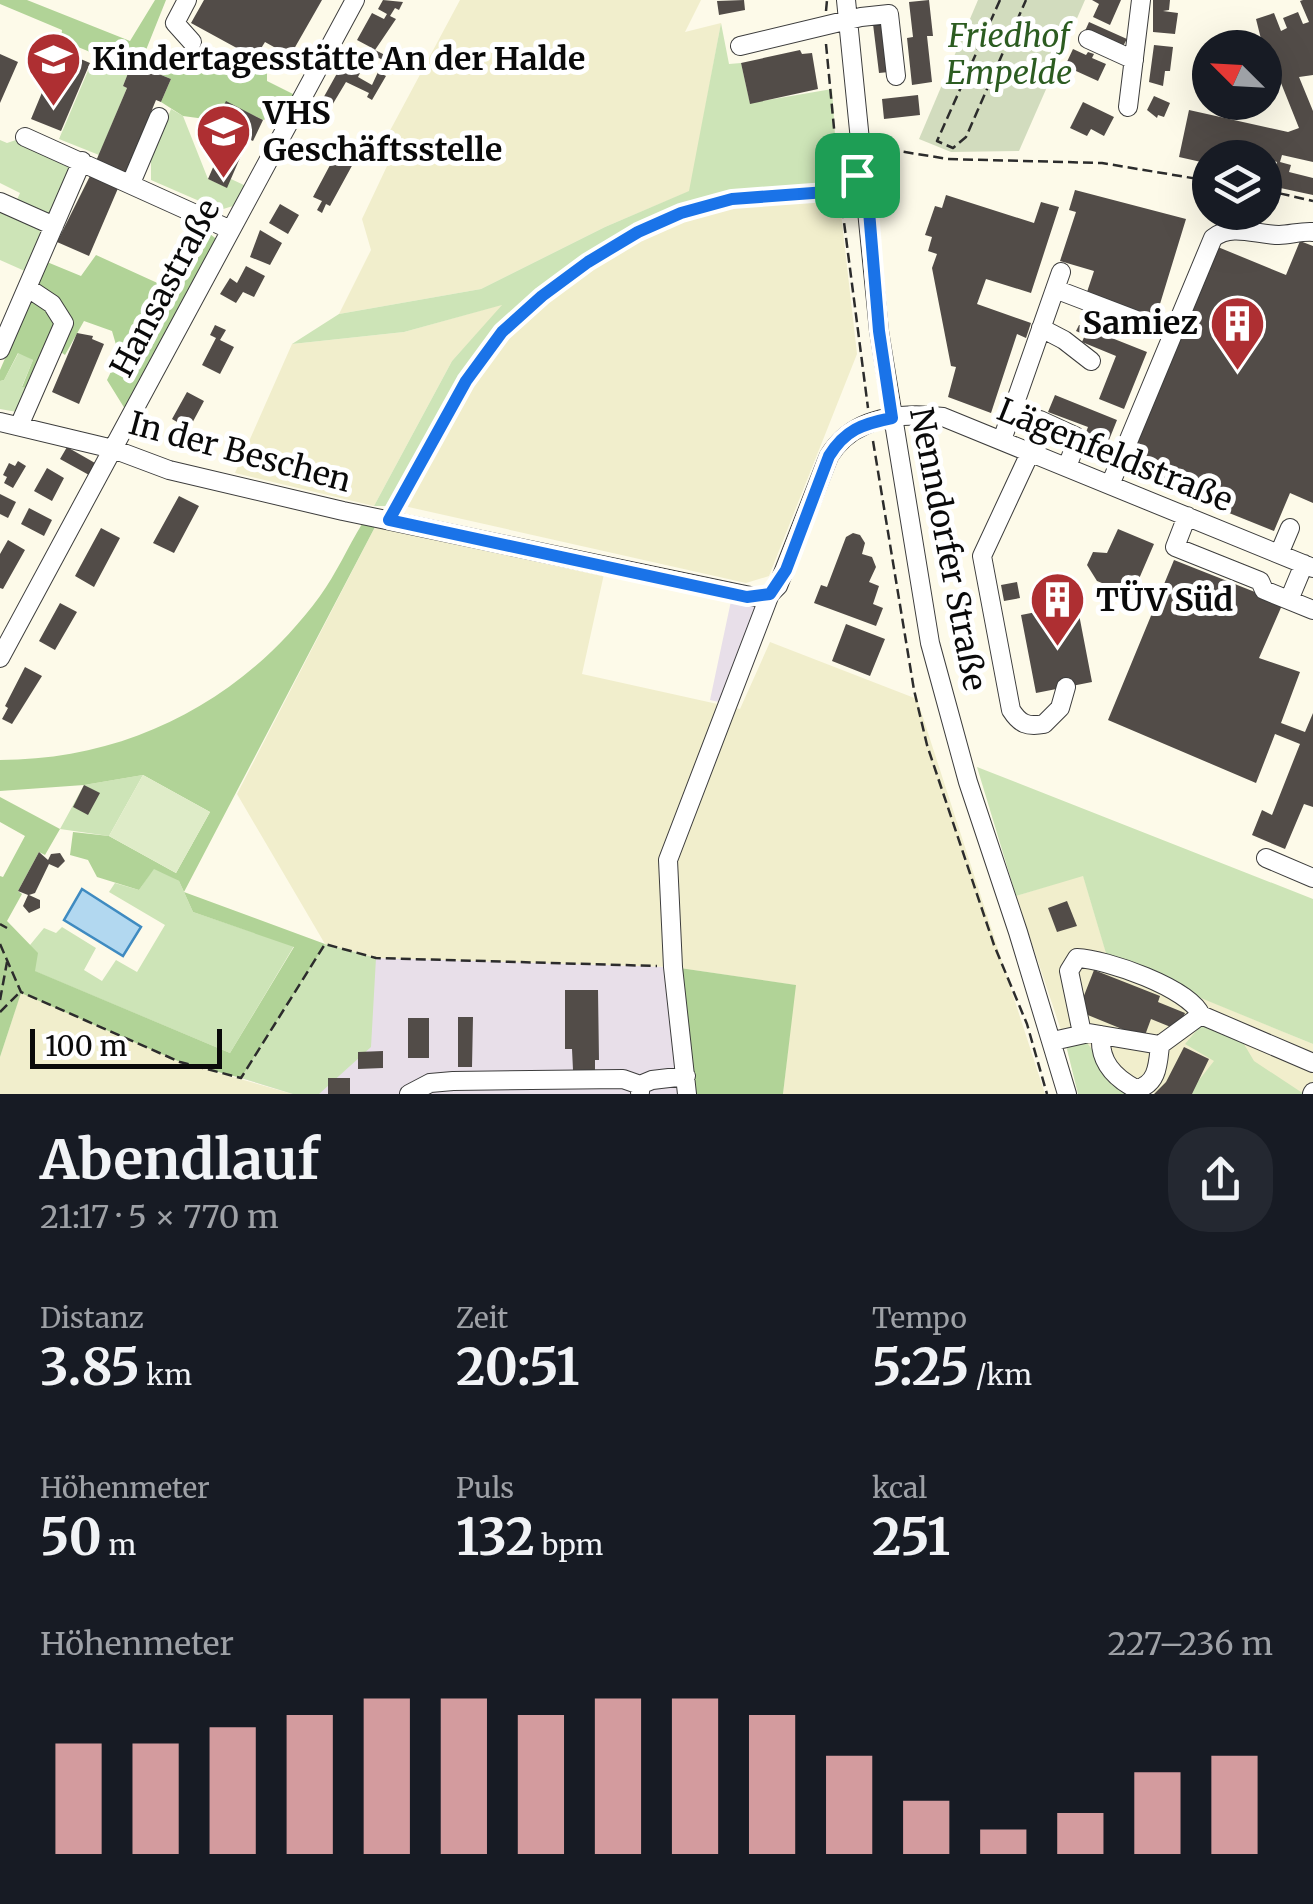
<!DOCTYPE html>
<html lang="de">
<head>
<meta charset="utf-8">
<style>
	body { margin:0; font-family:Merriweather,serif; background:#242831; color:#f1f3f6; height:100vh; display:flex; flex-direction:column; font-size:38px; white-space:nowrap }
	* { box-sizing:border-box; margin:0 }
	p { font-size:32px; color:#9ea1a6 }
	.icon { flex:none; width:55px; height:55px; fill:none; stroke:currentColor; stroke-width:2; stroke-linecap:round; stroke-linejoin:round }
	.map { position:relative; height:1094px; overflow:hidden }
	.details { display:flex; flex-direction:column; background:#171b24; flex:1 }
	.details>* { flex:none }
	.needle { width:65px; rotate:294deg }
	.buttons { position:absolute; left:1192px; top:30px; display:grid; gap:20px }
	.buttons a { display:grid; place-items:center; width:90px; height:90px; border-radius:50%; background:#171b24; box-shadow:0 10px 40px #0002; font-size:50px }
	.scale { position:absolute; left:30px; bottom:25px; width:192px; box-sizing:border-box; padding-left:10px; border:5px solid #0a0a0a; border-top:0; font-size:28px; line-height:35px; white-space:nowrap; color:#0a0a0a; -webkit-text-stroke:8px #fff; paint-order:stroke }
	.pin { position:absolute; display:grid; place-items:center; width:85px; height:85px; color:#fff; margin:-42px; border-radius:20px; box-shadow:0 5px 15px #0006 }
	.round { display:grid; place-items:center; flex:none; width:105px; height:105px; border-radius:40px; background:#242831 }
	.overview { display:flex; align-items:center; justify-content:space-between; height:170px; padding:0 40px }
	h1 { font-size:55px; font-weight:700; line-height:75px }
	.stats { display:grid; grid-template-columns:repeat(3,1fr); gap:15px; height:170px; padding:10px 40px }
	.stats div { display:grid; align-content:center }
	.stats b { font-size:50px; font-weight:700 }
	.stats small { font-size:28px; font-weight:400 }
	.stats p { font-size:28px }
	.chart { height:280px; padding:20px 40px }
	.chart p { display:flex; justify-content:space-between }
	.chart svg { width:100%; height:180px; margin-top:10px; stroke:#d39b9e; stroke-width:6 }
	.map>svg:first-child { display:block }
	.industrial { fill:#e8dfe9 }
	.farmland { fill:#f1eecc }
	.green { fill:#cde4b7 }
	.forest { fill:#b1d397 }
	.cemetery { fill:#d2dcbe }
	.pitch { fill:#dfecc8 }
	.water { fill:#b2d8f0; stroke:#3f8bc1; stroke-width:2.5 }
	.building { fill:#524c48 }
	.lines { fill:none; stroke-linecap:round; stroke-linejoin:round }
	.minor-casing { stroke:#3d3d3d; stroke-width:20 }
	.path { stroke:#2c2c2c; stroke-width:2.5; stroke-dasharray:10 5; stroke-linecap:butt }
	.minor { stroke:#fff; stroke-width:18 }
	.route-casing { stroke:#fff; stroke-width:20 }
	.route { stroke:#1a73e8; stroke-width:12 }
	.labels { text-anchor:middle; stroke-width:10; stroke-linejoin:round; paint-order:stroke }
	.park-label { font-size:32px; font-style:italic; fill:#2c5c21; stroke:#fff }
	.poi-label { font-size:32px; font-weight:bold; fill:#0a0a0a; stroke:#fff; text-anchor:start }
	.street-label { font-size:32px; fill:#0a0a0a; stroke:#fff }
</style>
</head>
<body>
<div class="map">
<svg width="1313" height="1094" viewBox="0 0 1313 1094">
	<rect width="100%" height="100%" fill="#fdfae9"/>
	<path class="industrial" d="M731,601L758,606L723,703L710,700Z
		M325,944L376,958L673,967L687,1094H293L241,1078Z"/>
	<path class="farmland" d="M460,0H701L685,32L721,23L690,191L605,227L481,289L339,314L371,250L362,219L388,164L378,153Z
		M839,196L857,354L769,576L746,583L404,506L478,370L530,313L577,273L631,240L700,212L756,201Z
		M504,304L452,361L374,506L235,473L292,344L404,332Z
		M376,525L604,574L582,674L740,709L770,642L917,699L1045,1094H783L795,985L673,967L376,958L325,944L237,794Z
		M1083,875L1108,959L1313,1044V1094L1078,1092L1066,1045L1016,896Z
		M21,992L180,1062L293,1094H0V1057Z"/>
	<path class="green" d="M721,23L729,64L741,63L750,103L832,89L839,196C793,197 747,200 703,212C624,232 522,305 477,372C449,414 427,461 404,506H374L452,361L502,305L404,332L292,344L339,314L481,289L605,227L689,191Z
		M95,54L132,63L123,86L127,88L99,155L59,139Z
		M171,109L183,116L208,179L226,187L231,179L246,186L233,206L220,210L151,180V160Z
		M0,140L7,143L16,140L67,162L70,170L50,215L16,202L20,193L0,183Z
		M0,211L38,227L42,235L27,272L0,260Z
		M19,352L33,360L22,386L29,388L17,412L0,409V381L4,380Z
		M977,767L1313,899V1044L1108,960L1083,876L1016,896Z
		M143,775L109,836L60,829L84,785Z
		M154,868L179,881L193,912L294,946L230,1053L34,971L30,945L44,928L56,933L62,927L96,948L84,970L102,981L116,960L137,972L165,925L109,892L115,883L139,890Z
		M325,944L376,958L371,1047L319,1094H293L241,1078Z
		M1209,1016L1238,1034L1254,1061L1304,1094H1188L1214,1061L1185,1044Z
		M1085,1040L1116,1083L1134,1094H1078L1066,1045Z"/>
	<path class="forest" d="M0,0H27L130,41L155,0H166L146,50L181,63L233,72L247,53L255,58L257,55L267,59V81L299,97L288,112L263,120L226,102L234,132L224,142L214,145L205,119L183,116L161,102L171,79L133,63L116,71L100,66L95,54L61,40L62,30L0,4Z
		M206,231L219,241L125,409L107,380L119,355L112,331L84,321L65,355L57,349L69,322L37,285L47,262L81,276L96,255L164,286Z
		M31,299L44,303L56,323L29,388L22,387L33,360L18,353L4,380L0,381V370Z
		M362,524L376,525L184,892L179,881L154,869L139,890L97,877L88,860L70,855L73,832L109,836L176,873L210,812L143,775L84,785L0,791V760C129,760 244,700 320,596C336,574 348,547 362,524Z
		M0,797L60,829L45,855L39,852L18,891L22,894L7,921L38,953L35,971L230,1053L294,947L193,912L184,892L325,944L241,1078L180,1062L21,993L0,1057V876L3,877L25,836L0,822Z
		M673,967L796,985L783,1094H687Z"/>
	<path class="cemetery" d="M978,0H1085L1019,151L951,152L919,139Z"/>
	<path class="pitch" d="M143,775L210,812L176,873L109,836Z"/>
	<path class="water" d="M82,889L141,927L123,956L64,920Z"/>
	<path class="building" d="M204,0H322L290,56L265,42L255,58L191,23Z
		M383,0L403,2L399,10L395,8L390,16L396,19L375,50L387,56L385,61L369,53L372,48L357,40L372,13L384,19L387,14L378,9Z
		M744,0L745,10L719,15L717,1Z
		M929,0L933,36H927L932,82L912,85L907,38L913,37L909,2Z
		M1092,0H1121L1110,25L1093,17L1099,4Z
		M1153,0H1170L1169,10L1163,11L1178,13L1175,34L1153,32Z
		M1303,0H1313V75L1299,77L1313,111V162L1282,155L1280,162L1291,165L1289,172L1313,178V195L1271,186L1277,162L1265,158H1210V164L1179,157L1189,110L1288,132L1299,128L1265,43H1262L1256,19L1274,13L1281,31L1287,28L1283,18L1298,12L1303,24L1309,22L1300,1Z
		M1089,22L1127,39L1122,48L1085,31Z
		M884,23L889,72L879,73L873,24Z
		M1154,45L1173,47L1170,71H1165L1163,86L1149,82Z
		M55,48L90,63L61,131L31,119L48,78L43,76Z
		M1073,49L1086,55L1088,52L1094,54L1092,58L1106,64L1098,81L1065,66Z
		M350,50L367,59L358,77L372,85L378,72L386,76L372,100L367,97L369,93L346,82L331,107L321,102Z
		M800,50L802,54L812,53L818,89L750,104L741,63Z
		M0,54L18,62L0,103Z
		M132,63L171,79L161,102L156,100L126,173L96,161L127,88L123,86Z
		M918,95L920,115L884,119L882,99Z
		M1154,96L1170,103L1164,117L1158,115L1157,118L1147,110Z
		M226,101L263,120L253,141L215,123Z
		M1083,102L1114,117L1104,136L1091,129L1087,136L1070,128Z
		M224,142L243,151L227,188L208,179Z
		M350,148L356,151L351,160L354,162L330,206L326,204L322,213L317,210L322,201L313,197L337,152L346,157Z
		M91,174L119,186L89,256L57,242Z
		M1075,190L1186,219L1156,317L1086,295L1094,271L1060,261L1076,212L1069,210Z
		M946,195L1034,223L1041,202L1059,207L1031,293L986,279L977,304L1031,323L1026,338L1017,334L991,413L948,397L956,367L951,366L932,268L937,254L928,251L932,237L925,235L935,206L942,208Z
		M280,204L299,215L288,234L269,223Z
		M260,230L282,243L270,265L250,257Z
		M1300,241L1313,246V503L1290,493L1274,531L1122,470L1213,245L1286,275Z
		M246,266L265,276L254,297L243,292L236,303L220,294L230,278L237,283Z
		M215,325L226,330L220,340L234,347L220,374L202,365L216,338L210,335Z
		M1079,325L1147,352L1124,409L1099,399L1116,356L1082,342L1085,335L1076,331Z
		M77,333L93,336L92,339L104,344L79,404L52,392Z
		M187,392L204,401L189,429L172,419Z
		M1055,395L1117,420L1101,460L1079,451L1088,427L1048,412Z
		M67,447L95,463L89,475L60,459Z
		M18,461L26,466L13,488L4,483L7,477L3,475L9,463L15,466Z
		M47,468L64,478L52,501L34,491Z
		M0,494L16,502L8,518L0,514Z
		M179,496L199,506L174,553L153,543Z
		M29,508L52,520L44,536L21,524Z
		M101,528L120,538L94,587L75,576Z
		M1118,529L1154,544L1132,595L1097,581L1087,565L1093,552L1107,553Z
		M853,533L860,535L865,543L862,554L872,557L876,567L869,582L879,586L873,604L883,608L876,626L814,603L821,585L827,587L846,537Z
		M8,540L25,550L3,589L0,588V554Z
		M1174,560L1283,603L1259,658L1300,672L1281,723L1305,732L1313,713V807L1304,804L1285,849L1252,835L1262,810L1272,815L1300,744L1275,734L1256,783L1108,720Z
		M1017,582L1020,598L1004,601L1001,585Z
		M60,603L77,612L55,650L39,641Z
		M1077,604L1092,682L1036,693L1021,615Z
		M846,624L885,639L870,676L832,661Z
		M25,667L42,676L12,724L2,719L8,708L5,706Z
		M84,785L100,793L88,815L73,807Z
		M39,852L48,860L51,854L60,853L65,861L58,868L49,864L35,893L29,895L40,900V908L29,913L23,906L28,895L18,891Z
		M1067,901L1077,926L1057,932L1048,908Z
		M1094,970L1160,996L1158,1002L1185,1013L1178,1030L1151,1019L1144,1038L1078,1011Z
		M565,990H598L599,1060H595V1070H573L572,1049H565Z
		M458,1017H473L472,1067H458Z
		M408,1018H429V1058H408Z
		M1184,1047L1209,1059L1192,1094H1154L1166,1082Z
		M383,1051V1068L358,1069V1052Z
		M328,1078H350V1094H328Z"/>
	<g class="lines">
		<defs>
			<path id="minor" d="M187,0L175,23L192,42
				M846,0L879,331L930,643L968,782L1018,932L1067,1094
				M1088,39L1134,60
				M740,46L861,17L889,14L896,76
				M1128,107L1141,0
				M25,137L231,230
				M131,183L159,117
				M0,202L54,226
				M1055,289L1144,323
				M1041,328L1064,340L1091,361
				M0,350L82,161
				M1040,420L1075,436L1076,443L1067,467
				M0,422L113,449L169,470L343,511L760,598L770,594L778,586L829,456C853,417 900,412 943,417L1313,568
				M19,426L64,323L52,304L28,288
				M1002,440L1061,272
				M1030,453L982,556L1011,710C1020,724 1027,727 1044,724L1060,708L1066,687
				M1110,485L1213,238C1232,223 1256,235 1279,235C1290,235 1301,231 1313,232
				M1187,516L1175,547L1260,581L1264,590L1313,610
				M1279,554L1290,528
				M1289,600L1304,564
				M0,658L355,0
				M1266,858L1313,878
				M1082,1033L1069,971L1077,958C1106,959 1189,988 1201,1015
				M1101,1035C1099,1061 1113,1077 1136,1089C1158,1085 1158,1063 1160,1045
				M1053,1041L1089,1033L1160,1045L1201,1015L1313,1063
				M640,1092V1085L652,1080L686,1076
				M409,1094L430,1083L453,1081L623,1079L640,1085
				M687,1094L673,967L668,860L770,594
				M1312,1094L1313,1092"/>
		</defs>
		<use href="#minor" class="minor-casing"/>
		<path class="path" d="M1000,0L937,141L953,148L966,137L1026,0
			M826,11L827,0
			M826,44L840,191L868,408
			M874,147L948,159L1102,163L1210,181
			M1265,190L1313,201
			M873,441L914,690L927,745L994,945L1027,1024L1047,1094
			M397,506C428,448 458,388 500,336C517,315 541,297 562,281C649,215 732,192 840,191L850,179
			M0,924L7,928
			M0,944L21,992L180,1062L241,1078L325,944L376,958L657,966
			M0,1000L7,962
			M0,1012L19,993"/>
		<use href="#minor" class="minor"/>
	</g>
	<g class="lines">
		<defs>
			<path id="route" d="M857,175H866L879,331L892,418C862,424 845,430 829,456L786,570L770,594L747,597L389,520L466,381L502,332L542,296L588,262L638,232L681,213L732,199L840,191Z"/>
		</defs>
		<use href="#route" class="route-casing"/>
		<use href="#route" class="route"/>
	</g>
	<defs>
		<symbol id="school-pin" viewBox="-11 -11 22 30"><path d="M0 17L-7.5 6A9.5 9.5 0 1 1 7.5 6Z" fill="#ae2f32" stroke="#fff"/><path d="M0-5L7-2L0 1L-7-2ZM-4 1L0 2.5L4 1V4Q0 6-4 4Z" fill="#fff"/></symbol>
		<symbol id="university-pin" viewBox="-11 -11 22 30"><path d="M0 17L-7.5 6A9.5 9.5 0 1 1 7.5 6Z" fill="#ae2f32" stroke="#fff"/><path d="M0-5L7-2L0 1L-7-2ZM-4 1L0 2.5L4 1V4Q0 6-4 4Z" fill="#fff"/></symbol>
		<symbol id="building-pin" viewBox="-11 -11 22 30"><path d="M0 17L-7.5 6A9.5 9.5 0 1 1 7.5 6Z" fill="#ae2f32" stroke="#fff"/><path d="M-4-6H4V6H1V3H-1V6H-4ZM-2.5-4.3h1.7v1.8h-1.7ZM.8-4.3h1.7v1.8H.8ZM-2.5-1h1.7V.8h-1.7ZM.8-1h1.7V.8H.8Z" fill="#fff"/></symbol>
	</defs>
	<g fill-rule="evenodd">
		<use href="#school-pin" x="22" y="28" width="63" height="86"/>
		<use href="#university-pin" x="192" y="100" width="63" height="86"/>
		<use href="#building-pin" x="1206" y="292" width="63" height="86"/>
		<use href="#building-pin" x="1026" y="568" width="63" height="86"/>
	</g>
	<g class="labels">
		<g class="park-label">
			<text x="1009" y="47">Friedhof<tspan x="1009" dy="37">Empelde</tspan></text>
		</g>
		<g class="poi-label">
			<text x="92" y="70">Kindertagesstätte An der Halde</text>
			<text x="263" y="124">VHS<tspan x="263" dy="37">Geschäftsstelle</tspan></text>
			<text x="1198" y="334" text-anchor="end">Samiez</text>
			<text x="1096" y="611">TÜV Süd</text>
		</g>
		<g class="street-label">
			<text transform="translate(165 288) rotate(-62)" y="11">Hansastraße</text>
			<text transform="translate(240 452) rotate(15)" y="11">In der Beschen</text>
			<text transform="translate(1115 455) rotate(22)" y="11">Lägenfeldstraße</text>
			<text transform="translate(948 549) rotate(79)" y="11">Nenndorfer Straße</text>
		</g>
	</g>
</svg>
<div class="buttons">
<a><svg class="needle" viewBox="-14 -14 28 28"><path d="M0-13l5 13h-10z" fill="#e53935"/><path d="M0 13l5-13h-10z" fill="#9ea1a6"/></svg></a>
<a><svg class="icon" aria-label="layers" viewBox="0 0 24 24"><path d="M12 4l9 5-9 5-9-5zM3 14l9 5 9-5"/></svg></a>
</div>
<div class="scale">100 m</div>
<div class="pin" style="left:857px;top:175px;background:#1e9e55"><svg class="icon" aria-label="arrive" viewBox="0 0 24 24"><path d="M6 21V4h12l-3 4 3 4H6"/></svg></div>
</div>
<section class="details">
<div class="overview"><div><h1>Abendlauf</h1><p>21:17 · 5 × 770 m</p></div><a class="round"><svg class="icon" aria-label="share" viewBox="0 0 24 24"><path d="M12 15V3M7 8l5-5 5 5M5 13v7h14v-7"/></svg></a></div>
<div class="stats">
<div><p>Distanz</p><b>3.85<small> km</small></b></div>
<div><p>Zeit</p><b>20:51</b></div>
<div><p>Tempo</p><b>5:25<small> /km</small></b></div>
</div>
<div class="stats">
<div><p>Höhenmeter</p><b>50<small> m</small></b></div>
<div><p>Puls</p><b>132<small> bpm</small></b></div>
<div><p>kcal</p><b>251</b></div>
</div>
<div class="chart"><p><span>Höhenmeter</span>227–236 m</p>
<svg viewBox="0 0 160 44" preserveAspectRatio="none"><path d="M5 44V17M15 44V17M25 44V13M35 44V10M45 44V6M55 44V6M65 44V10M75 44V6M85 44V6M95 44V10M105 44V20M115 44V31M125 44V38M135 44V34M145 44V24M155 44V20"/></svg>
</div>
</section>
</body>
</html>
